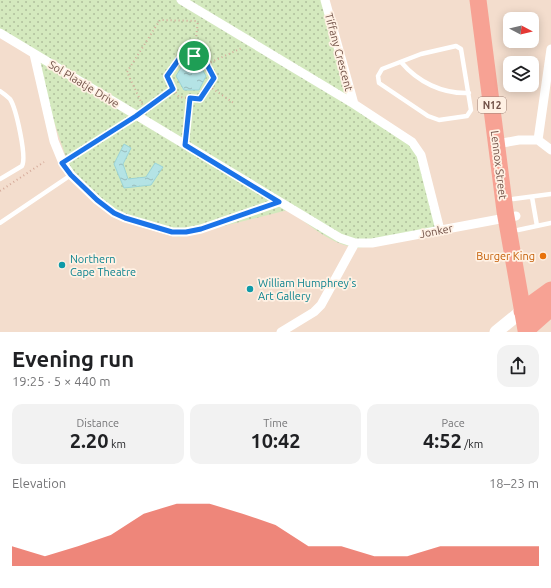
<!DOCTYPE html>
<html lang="en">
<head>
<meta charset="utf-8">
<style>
	body { margin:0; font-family:Ubuntu,sans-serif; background:#f2f2f2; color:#202124; height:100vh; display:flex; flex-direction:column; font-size:15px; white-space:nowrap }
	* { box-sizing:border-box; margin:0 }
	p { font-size:13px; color:#757577 }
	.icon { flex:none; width:22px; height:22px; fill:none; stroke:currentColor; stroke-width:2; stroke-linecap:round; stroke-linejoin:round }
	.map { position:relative; height:332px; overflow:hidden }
	.sheet { display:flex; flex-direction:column; background:#fff; flex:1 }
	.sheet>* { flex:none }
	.needle { width:26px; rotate:97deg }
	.controls { position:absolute; left:503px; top:12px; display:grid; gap:8px }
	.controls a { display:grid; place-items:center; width:36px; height:36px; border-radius:8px; background:#fff; box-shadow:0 2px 10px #0003; font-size:20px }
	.pin { position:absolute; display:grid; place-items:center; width:34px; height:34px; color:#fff; margin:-17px; border:2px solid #fff; border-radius:50%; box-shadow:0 1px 4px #0007 }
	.round { display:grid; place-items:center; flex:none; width:42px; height:42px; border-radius:12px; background:#f2f2f2 }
	.head { display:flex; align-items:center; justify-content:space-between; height:68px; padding:0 12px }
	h1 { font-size:22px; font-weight:700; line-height:30px }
	.figures { display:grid; grid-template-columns:repeat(3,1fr); gap:6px; height:68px; padding:4px 12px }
	.figures div { display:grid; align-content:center; border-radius:10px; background:#f2f2f2; text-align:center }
	.figures b { font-size:20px; font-weight:700 }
	.figures small { font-size:11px; font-weight:400 }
	.figures p { font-size:11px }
	.chart { height:112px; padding:8px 12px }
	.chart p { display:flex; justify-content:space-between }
	.chart svg { width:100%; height:72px; margin-top:4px; fill:#e75342; opacity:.7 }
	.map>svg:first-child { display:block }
	.residential { fill:#f3ddcd; fill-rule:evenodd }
	.park { fill:url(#park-dots) }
	.water { fill:url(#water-ripples); stroke:#9ad4d6 }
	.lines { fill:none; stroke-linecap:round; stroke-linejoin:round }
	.path { stroke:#d5aa9a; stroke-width:2; stroke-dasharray:1 3; stroke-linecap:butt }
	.lane { stroke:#fff; stroke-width:4.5 }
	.street { stroke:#fff; stroke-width:9 }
	.secondary { stroke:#fff; stroke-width:13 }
	.highway { stroke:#f7a294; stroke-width:17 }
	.route-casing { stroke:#fff; stroke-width:8 }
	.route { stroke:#1a73e8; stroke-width:5 }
	.food-dot { fill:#e8710a; stroke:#fff1e4; stroke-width:1.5 }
	.culture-dot { fill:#0f9aa8; stroke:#fff1e4; stroke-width:1.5 }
	.labels { text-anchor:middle; stroke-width:3.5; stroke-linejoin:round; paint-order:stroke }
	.shield { fill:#fff1e4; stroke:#9c8176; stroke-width:1 }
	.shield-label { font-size:10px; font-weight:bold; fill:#715147 }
	.street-label { font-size:11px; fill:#715147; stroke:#fff1e4 }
	.food-label { font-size:11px; fill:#c56008; stroke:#fff1e4; text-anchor:end }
	.culture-label { font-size:11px; fill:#0d838f; stroke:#fff1e4; text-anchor:start }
</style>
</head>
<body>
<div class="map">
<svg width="551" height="332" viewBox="0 0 551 332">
	<defs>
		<pattern id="park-dots" width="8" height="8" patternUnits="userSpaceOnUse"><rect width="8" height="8" fill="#d4e9be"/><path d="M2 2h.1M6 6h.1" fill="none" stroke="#b0bf9c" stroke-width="1.8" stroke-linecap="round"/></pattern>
		<pattern id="water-ripples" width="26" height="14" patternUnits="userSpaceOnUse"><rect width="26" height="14" fill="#b4e3e5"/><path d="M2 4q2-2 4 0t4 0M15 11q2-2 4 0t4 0" fill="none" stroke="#97babb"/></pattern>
	</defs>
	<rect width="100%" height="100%" fill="#fcedde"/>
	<path class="residential" d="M0,0H551V332H0ZM510,19H532V41H510ZM510,63H532V85H510Z"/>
	<path class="park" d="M0,0H324L356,108L416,146L438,234L358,248C331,245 310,225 288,210L179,237L117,217L74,181L46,98L36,54L0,32Z"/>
	<path class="water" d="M184,63H199L206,76L199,90H184L176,76Z
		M124,144L131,148L123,164L128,179L146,177L155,163L163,167L151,185L124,188L114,164Z"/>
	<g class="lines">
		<path class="path" d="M194,56L198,21
			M207,64L242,48
			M209,86L235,104
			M144,108L127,72L160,20L198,21
			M143,109L173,89L167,76L182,55L203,57L214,78L200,99L179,97L173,89
			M186,135L189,98
			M70,158L129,120
			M0,191L44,162"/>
		<path class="lane" d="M456,46L461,49L471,110L467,116L439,120L428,116L379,83L378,76L382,69L421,54Z
			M401,62C418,82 442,94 469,93
			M0,91C3,93 7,96 10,99C16,108 27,157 22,166L0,179
			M532,197L537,226
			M513,199L551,194
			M0,223L71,175
			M518,230L551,223"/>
		<path class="street" d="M181,0L354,104L412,142L421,155L440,230
			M325,0L354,104
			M0,33L340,238L355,243H372L516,216
			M34,54L54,141L63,163L71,175L97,200L114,213L125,218L173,232H186L201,229L279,202
			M538,140L551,49
			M497,144L519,140H538L551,150
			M281,332L314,312L321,305L355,243"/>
		<path class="secondary" d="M496,332L522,311"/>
		<path class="highway" d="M478,0L505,211L526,330
			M522,311L551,290
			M526,330L551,308"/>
	</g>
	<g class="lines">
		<defs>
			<path id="route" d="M182,55L203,57L214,78L200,99L190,98L185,145L279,202L201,229L186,232H172L125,218L114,213L97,200L71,175L62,163L136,116L173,89L167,76Z"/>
		</defs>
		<use href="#route" class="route-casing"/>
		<use href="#route" class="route"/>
	</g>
	<circle class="food-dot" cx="543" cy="256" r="4"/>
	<g class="culture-dot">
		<circle cx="62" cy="265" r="4"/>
		<circle cx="250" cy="289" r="4"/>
	</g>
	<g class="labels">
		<rect class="shield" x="478" y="97" width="28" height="16" rx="3"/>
		<g class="shield-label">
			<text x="492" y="109">N12</text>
		</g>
		<g class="street-label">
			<text transform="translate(339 52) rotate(75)" y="4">Tiffany Crescent</text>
			<text transform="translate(84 84) rotate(31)" y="4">Sol Plaatje Drive</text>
			<text transform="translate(499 165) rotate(83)" y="4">Lennox Street</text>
			<text transform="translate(436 231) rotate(-11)" y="4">Jonker</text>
		</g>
		<g class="food-label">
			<text x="535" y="260">Burger King</text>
		</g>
		<g class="culture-label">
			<text x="70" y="263">Northern<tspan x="70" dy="13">Cape Theatre</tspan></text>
			<text x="258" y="287">William Humphrey's<tspan x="258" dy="13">Art Gallery</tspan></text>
		</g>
	</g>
</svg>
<div class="controls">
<a><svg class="needle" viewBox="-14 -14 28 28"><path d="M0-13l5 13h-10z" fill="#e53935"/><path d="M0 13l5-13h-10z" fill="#757577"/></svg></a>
<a><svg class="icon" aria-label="layers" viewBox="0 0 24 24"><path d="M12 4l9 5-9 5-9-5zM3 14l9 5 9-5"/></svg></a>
</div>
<div class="pin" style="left:194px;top:56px;background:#1e9e55"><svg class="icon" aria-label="arrive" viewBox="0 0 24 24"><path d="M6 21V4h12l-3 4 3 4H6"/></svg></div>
</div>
<section class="sheet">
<div class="head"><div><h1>Evening run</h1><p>19:25 · 5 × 440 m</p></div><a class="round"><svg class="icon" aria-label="share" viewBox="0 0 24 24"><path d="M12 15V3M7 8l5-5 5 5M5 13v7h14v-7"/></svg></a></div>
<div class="figures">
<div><p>Distance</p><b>2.20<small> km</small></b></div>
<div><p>Time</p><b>10:42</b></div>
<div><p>Pace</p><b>4:52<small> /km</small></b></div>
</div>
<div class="chart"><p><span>Elevation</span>18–23 m</p>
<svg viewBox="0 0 160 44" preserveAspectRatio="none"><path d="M0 44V32L10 38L20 32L30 25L40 12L50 6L60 6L70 12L80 19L90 32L100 32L110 38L120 38L130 32L140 32L150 32L160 32V44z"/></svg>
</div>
</section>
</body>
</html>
